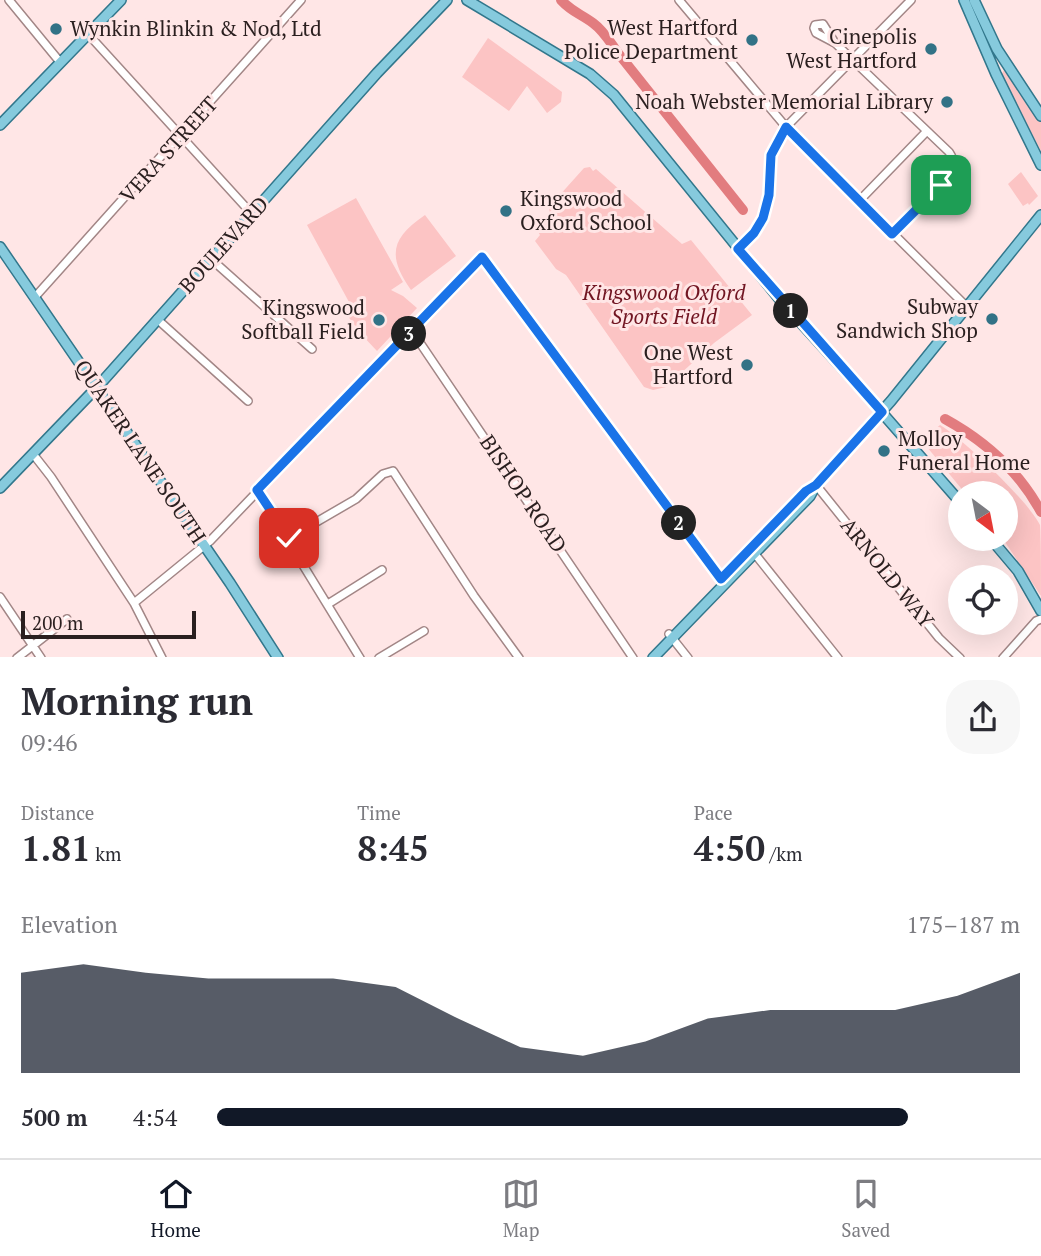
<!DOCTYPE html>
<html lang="en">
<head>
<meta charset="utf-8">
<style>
	body { margin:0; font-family:"PT Serif",serif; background:#f7f7f7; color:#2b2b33; height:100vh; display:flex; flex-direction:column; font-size:26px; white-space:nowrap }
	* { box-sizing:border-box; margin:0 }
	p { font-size:23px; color:#7c7c81 }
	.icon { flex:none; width:38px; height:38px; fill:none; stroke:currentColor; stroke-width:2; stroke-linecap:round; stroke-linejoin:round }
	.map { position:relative; height:657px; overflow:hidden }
	.details { display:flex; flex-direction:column; background:#fff; flex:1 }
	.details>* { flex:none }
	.needle { width:46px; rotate:148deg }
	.fabs { position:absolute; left:948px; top:481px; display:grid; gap:14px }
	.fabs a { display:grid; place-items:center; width:70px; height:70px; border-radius:50%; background:#fff; box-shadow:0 7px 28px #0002; font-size:35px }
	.scale { position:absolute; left:21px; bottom:18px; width:175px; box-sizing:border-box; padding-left:7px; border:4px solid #2a1f1f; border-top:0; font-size:19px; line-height:24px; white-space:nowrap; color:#2a1f1f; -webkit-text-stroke:5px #ffe6e6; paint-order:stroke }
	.pin { position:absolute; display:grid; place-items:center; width:60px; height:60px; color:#fff; margin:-30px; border-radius:14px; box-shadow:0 4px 10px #0006 }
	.km { position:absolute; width:35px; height:35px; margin:-18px; border-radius:50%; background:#222; color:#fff; font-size:19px; line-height:35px; text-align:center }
	.round { display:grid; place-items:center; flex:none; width:74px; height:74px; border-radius:28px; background:#f7f7f7 }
	.head { display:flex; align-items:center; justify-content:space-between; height:119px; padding:0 21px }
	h1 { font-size:38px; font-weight:700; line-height:52px }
	.stats { display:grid; grid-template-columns:repeat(3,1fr); gap:10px; height:119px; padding:7px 21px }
	.stats div { display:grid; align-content:center }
	.stats b { font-size:35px; font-weight:700 }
	.stats small { font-size:19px; font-weight:400 }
	.stats p { font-size:19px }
	.chart { height:196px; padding:14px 21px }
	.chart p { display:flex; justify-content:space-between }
	.chart svg { width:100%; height:126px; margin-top:7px; fill:#111827; opacity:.7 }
	ul { padding:0 21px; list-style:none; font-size:23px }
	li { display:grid; grid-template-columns:112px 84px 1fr; align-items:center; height:52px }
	li i { height:18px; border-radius:9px; background:#111827 }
	.tabs { display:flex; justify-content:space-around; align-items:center; height:98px; border-top:2px solid #e1e1e2; background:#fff; font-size:19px; color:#7c7c81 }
	.tabs a { display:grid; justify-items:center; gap:4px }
	.tabs .active { color:#111827 }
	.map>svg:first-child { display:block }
	.green { fill:#fcc4c4 }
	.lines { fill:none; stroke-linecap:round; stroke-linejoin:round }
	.river { stroke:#e27c7f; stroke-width:10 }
	.minor-casing { stroke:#a28686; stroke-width:10 }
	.major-casing { stroke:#32778c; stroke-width:12 }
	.minor { stroke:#fff; stroke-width:7 }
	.major { stroke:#86cadd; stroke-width:9 }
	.route-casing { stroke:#fff; stroke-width:14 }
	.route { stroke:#1a73e8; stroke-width:9 }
	.poi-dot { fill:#327286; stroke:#ffe6e6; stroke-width:2.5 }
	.labels { text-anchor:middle; stroke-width:6; stroke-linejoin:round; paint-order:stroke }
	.poi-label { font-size:21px; fill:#2a1f1f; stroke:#ffe6e6; text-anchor:end }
	.street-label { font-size:21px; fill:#2a1f1f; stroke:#ffe6e6 }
	.park-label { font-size:21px; font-style:italic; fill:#711522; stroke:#ffe6e6 }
</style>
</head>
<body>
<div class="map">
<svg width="1041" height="658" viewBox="0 0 1041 658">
	<rect width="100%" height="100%" fill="#ffe6e6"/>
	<path class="green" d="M488,38L562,92L561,102L547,113L527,86L509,111L462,77Z
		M1004,70L1041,122V151L1001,75Z
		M590,167L593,171L596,169L682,244L691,240L752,315L714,343L666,387L653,390L644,387L566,275L556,269L535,241L540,235L537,230C546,223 551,219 549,207L584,168Z
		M1021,172L1038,196L1029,205L1028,203L1023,206L1008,184Z
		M356,198L403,282L391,290L403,296L417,308L377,351L361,334L342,308L349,302L307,225Z
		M425,215L456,256L411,290C387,256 391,238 425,215Z
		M940,425C962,438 1029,502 1040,525C1041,536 1041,582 1041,596L1003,539H1006V494L965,493L922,441Z"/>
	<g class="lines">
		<path class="river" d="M561,0C572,12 581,14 593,23C604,31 610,42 618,53L743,210
			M945,419C985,441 1019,471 1041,512"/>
		<defs>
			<path id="minor" d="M9,0L60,62
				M679,0L786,127L967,307
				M88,34L252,214
				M835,43L823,24L815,25L814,28L816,33L835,43L949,152C955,161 956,168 949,177L892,234
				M860,200L927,131
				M738,249L754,233L763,218L769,195L771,155L786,127L911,0
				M211,259L312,349
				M35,297L301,0
				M157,319L248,401
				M412,331L633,658
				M33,454L51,477L134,603L162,658
				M816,485L939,638L960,658
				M257,490L360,658
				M289,538L356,499L383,474L393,471L474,596L519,658
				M751,549L838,658
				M0,597L41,658
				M134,603L210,541L482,257L725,583
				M328,604L382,570
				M669,634L688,658
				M17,658L67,619
				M379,658L424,631
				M1003,658L1036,621L1041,619"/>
			<path id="major" d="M467,0L590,74L614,95L781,301L863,391L961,503
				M964,0L996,74L1041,165
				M974,0L997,49L1041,116
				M0,125L121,0
				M0,247L230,583L278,658
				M0,488L101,383L377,73L447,0
				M791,508L814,486
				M991,539L1018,571L1041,611
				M653,658L810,496L816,485L891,401L1041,215"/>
		</defs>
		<use href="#minor" class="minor-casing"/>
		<use href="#major" class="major-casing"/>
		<use href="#minor" class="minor"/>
		<use href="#major" class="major"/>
	</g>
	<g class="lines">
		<defs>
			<path id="route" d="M289,538L257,490L482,257L721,579L806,491L816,485L882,412L738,249L754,233L763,218L769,195L771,155L786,127L892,234L941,185"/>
		</defs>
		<use href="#route" class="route-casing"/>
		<use href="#route" class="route"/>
	</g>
	<g class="poi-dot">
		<circle cx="56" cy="29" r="7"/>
		<circle cx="752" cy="40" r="7"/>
		<circle cx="931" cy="49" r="7"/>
		<circle cx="947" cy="102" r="7"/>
		<circle cx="506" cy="211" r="7"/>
		<circle cx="992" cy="319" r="7"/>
		<circle cx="379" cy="320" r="7"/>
		<circle cx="747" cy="365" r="7"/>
		<circle cx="884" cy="451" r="7"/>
	</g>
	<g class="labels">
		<g class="poi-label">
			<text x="738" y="35">West Hartford<tspan x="738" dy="24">Police Department</tspan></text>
			<text x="70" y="36" text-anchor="start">Wynkin Blinkin &amp; Nod, Ltd</text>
			<text x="917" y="44">Cinepolis<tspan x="917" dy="24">West Hartford</tspan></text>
			<text x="933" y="109">Noah Webster Memorial Library</text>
			<text x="520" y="206" text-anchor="start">Kingswood<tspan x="520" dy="24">Oxford School</tspan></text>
			<text x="978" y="314">Subway<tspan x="978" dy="24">Sandwich Shop</tspan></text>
			<text x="365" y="315">Kingswood<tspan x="365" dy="24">Softball Field</tspan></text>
			<text x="733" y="360">One West<tspan x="733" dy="24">Hartford</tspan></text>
			<text x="898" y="446" text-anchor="start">Molloy<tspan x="898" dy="24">Funeral Home</tspan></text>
		</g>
		<g class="street-label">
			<text transform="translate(169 150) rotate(-48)" y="7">VERA STREET</text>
			<text transform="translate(224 245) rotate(-48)" y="7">BOULEVARD</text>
			<text transform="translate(140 452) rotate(56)" y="7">QUAKER LANE SOUTH</text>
			<text transform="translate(523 494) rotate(56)" y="7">BISHOP ROAD</text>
			<text transform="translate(887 573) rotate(51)" y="7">ARNOLD WAY</text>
		</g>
		<g class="park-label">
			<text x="664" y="300">Kingswood Oxford<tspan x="664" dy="24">Sports Field</tspan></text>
		</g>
	</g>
</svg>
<div class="fabs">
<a><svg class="needle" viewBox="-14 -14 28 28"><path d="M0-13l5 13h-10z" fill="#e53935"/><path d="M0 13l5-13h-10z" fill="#7c7c81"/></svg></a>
<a><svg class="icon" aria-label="locate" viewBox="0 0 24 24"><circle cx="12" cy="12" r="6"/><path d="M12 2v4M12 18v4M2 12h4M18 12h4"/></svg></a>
</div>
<div class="scale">200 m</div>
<div class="pin" style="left:941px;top:185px;background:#1e9e55"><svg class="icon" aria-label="arrive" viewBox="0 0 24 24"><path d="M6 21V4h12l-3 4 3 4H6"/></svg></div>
<div class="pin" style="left:289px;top:538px;background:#d93025"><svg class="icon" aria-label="check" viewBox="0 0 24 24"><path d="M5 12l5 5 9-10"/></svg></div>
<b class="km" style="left:791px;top:311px">1</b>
<b class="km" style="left:679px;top:523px">2</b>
<b class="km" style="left:409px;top:334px">3</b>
</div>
<section class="details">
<div class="head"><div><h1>Morning run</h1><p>09:46</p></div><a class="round"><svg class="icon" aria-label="share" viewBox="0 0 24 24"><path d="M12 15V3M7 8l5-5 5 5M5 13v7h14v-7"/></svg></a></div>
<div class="stats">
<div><p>Distance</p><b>1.81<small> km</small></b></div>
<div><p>Time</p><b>8:45</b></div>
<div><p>Pace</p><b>4:50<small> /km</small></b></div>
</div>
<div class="chart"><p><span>Elevation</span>175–187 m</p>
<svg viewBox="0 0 160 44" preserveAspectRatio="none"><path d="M0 44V9L10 6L20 9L30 11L40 11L50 11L60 14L70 25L80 35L90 38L100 33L110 25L120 22L130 22L140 22L150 17L160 9V44z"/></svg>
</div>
<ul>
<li><b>500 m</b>4:54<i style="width:86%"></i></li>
</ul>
</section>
<nav class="tabs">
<a class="active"><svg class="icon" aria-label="home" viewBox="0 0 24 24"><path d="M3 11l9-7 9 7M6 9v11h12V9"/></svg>Home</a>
<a><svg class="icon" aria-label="map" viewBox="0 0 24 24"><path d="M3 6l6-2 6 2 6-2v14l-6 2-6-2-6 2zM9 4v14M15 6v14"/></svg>Map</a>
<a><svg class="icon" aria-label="saved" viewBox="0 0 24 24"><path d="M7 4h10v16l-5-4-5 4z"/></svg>Saved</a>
</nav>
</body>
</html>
